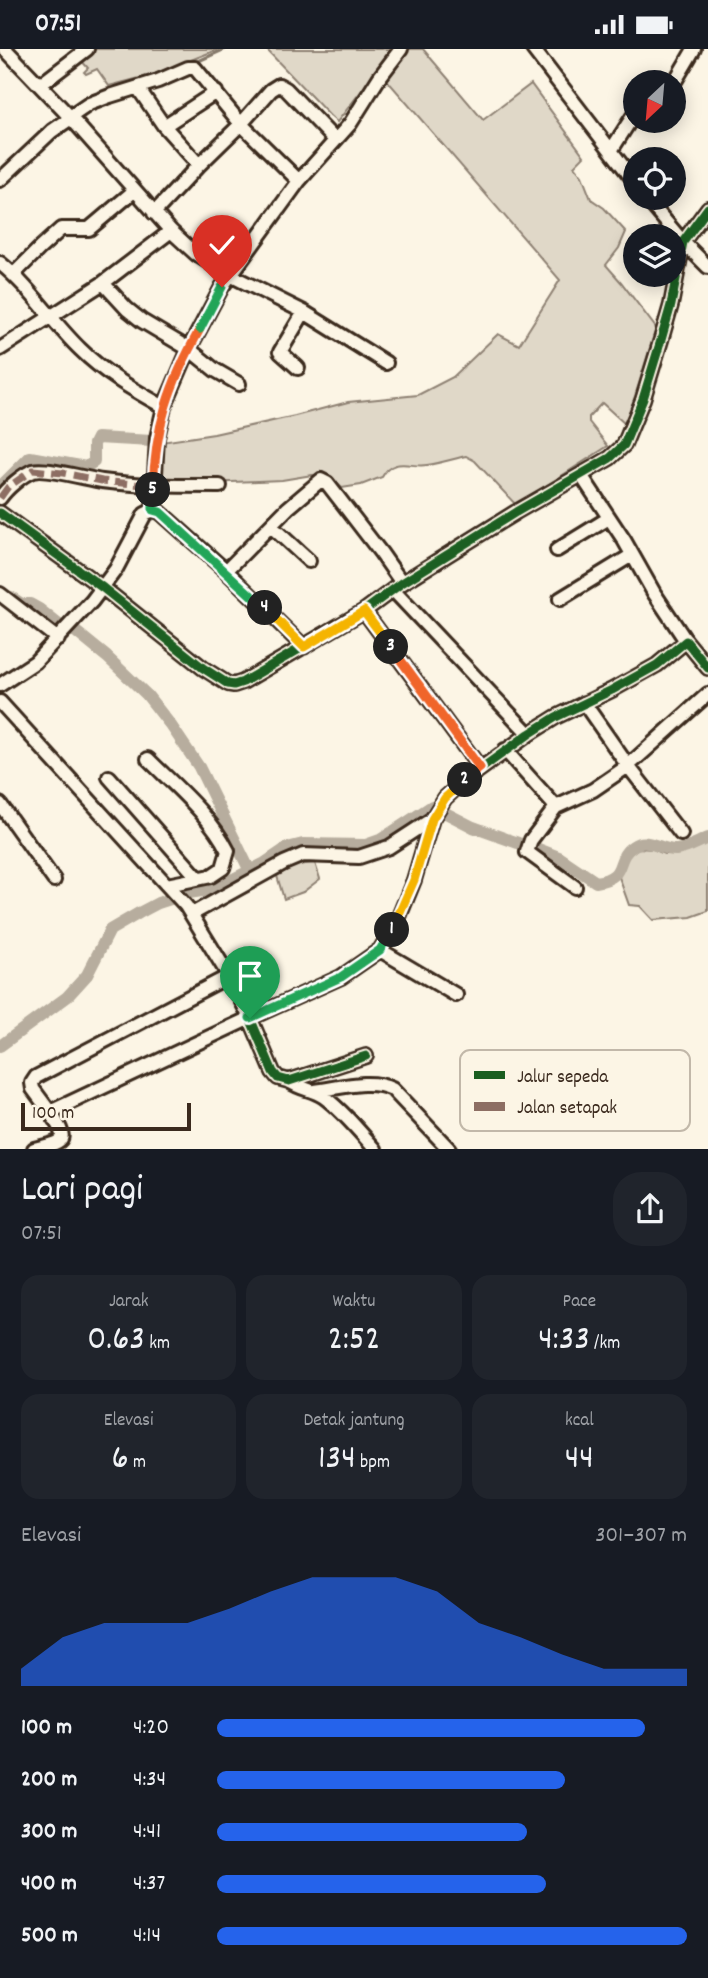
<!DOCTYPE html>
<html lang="id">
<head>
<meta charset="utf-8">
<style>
	body { margin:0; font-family:Dekko,sans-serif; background:#20242c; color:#f1f3f6; height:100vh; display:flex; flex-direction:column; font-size:26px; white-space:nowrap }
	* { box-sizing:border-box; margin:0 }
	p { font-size:23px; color:#9ea1a6 }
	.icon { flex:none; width:38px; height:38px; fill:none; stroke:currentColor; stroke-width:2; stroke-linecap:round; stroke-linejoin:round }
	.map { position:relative; height:1100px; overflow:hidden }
	.sheet { display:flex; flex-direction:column; background:#171b24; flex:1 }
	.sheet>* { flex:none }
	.needle { width:46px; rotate:206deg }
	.tools { position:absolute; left:623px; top:21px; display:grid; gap:14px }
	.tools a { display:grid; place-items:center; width:63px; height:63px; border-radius:50%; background:#171b24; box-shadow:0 4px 18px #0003; font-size:35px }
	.scale { position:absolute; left:21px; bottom:18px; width:170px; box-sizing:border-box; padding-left:7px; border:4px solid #3b2a1e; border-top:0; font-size:19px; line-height:24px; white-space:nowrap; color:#3b2a1e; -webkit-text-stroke:5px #fcf5e5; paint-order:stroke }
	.pin { position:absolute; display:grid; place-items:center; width:60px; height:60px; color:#fff; margin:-72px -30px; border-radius:50% 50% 50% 0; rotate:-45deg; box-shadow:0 0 7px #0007 }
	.pin .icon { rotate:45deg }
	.km { position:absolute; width:35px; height:35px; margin:-18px; border-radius:50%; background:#222; color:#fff; font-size:19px; line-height:35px; text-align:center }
	.round { display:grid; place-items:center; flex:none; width:74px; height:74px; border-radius:28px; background:#20242c }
	.headline { display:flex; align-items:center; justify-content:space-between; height:119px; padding:0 21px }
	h1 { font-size:38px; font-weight:600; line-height:52px }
	.stats { display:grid; grid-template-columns:repeat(3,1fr); gap:10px; height:119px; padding:7px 21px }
	.stats div { display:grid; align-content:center; border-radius:18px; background:#20242c; text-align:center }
	.stats b { font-size:35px; font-weight:600 }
	.stats small { font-size:19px; font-weight:400 }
	.stats p { font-size:19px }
	.chart { height:196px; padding:14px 21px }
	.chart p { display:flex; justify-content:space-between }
	.chart svg { width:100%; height:126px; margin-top:7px; fill:#2563eb; opacity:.7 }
	ul { padding:0 21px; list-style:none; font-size:23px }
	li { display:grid; grid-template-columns:112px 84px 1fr; align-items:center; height:52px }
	li i { height:18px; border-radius:9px; background:#2563eb }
	.status { display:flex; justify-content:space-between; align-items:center; height:49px; padding:0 35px; background:#171b24; direction:ltr }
	.status svg { height:19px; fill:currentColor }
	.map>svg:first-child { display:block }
	.green { fill:#e0d8c8; stroke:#8e8173; stroke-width:2 }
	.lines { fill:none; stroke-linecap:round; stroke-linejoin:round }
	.stream { stroke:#85796b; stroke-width:3.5 }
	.canal { stroke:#b7ad9e; stroke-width:12 }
	.minor-casing { stroke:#3b2a1e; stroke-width:18 }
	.minor { stroke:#fcf5e5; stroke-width:12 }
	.quiet { stroke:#8d6e63; stroke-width:7; stroke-dasharray:14 7; stroke-linecap:butt }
	.cycleway-casing { stroke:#fcf5e5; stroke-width:13 }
	.cycleway { stroke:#1b5e20; stroke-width:9 }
	.split-1-casing { stroke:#fff; stroke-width:14 }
	.split-2-casing { stroke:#fff; stroke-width:14 }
	.split-3-casing { stroke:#fff; stroke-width:14 }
	.split-4-casing { stroke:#fff; stroke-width:14 }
	.split-5-casing { stroke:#fff; stroke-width:14 }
	.split-6-casing { stroke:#fff; stroke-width:14 }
	.split-7-casing { stroke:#fff; stroke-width:14 }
	.split-1 { stroke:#22a559; stroke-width:9 }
	.split-2 { stroke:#f5b400; stroke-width:9 }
	.split-3 { stroke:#f0652b; stroke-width:9 }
	.split-4 { stroke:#f5b400; stroke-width:9 }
	.split-5 { stroke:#22a559; stroke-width:9 }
	.split-6 { stroke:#f0652b; stroke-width:9 }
	.split-7 { stroke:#22a559; stroke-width:9 }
	.key { fill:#fcf5e5; stroke:#c2b8a9; stroke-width:2 }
	.key-label { font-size:19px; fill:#3b2a1e }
</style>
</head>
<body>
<div class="status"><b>07:51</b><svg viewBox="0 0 49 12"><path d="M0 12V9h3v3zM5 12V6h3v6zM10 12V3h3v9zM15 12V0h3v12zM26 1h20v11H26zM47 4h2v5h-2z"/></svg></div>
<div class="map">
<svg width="708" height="1100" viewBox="0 0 708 1100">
	<rect width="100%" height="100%" fill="#fcf5e5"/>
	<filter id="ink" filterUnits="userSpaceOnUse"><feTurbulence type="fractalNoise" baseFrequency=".0143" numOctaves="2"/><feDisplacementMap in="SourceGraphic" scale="14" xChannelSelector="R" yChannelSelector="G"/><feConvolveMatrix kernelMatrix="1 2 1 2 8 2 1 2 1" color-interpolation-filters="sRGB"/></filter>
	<g filter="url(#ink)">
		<path class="green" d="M92,0H219L155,25L109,37L97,20L86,25L84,23L88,19L80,10Z
			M266,0H394L337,73L330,67Z
			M408,0H423L483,71L531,35L584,107L574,117L582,127L591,150L604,159L626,183L619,199L606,216L621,233L656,279L628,370L625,375L602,354L589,368V373L608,397L519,454L515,455L475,412L466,407C453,410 440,414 427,416C411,419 393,407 382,428L361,436L342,439L329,427L312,426L282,431L205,434L161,433V393L214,385L295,367L348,353L418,346L453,328L498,285L519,296L560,231L386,30Z
			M708,793V862L691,868L653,871L640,857L629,856L619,828L627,808L638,799L653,800L664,805H677Z
			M315,814L320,830L303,843L284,850L277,827L296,816Z"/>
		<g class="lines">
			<path class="stream" d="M192,15L225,0
				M106,42L142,31"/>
			<path class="canal" d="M0,438L30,408L86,418L94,413V395L97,389L152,392
				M11,548L22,555H30L39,560L59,576
				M69,582H75L107,608L147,646L172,678L199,718L250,822
				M0,997L67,948L87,926L110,881L139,864L158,854L189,844L208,841L225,834L265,814L287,799L303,795L366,796L380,791L432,757L473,778L518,794L536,799L559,808L596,833C629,828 613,810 633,797C648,787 661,802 676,801C687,800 698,793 708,789"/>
			<defs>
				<path id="minor" d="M5,0L71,69L171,182L196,205L230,226L304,263L386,314
					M533,0L635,133
					M674,34L694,0
					M40,36L87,0
					M138,39L164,77L199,116L154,164
					M70,68L89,55L110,47L158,32L188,19H195L241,75L299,132
					M164,77L216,43
					M612,100L635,64
					M199,116L241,75L271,41L279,36L286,40L335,91
					M0,131L52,82L71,69
					M646,149L683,193L708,218
					M0,214C31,239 52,273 80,300C105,325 134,341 164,358
					M14,225L40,199L61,180H89L134,142
					M103,234L127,260L142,272L189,300L215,321L239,335
					M0,300L103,234L171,182
					M298,319L280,303L304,263
					M581,426L624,491L654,544L686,592L708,619
					M0,449C6,440 23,425 33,422C44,418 88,430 102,432C141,437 181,437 220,437
					M153,461L157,389L164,358L189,300L222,238L299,132L350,75L379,29L401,0
					M153,461L160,463L226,522L304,598
					M0,464L103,539L203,619L228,635L234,636L243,633L364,562L402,534L516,463L610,409L624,396L643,350L661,291L671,256L683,193L708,159
					M271,477L309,512
					M557,501L609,469
					M226,522L288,459L321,431L327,434L381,504L402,534
					M393,541L529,685
					M0,545L58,590
					M560,550L632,506
					M364,562L480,719
					M0,636L35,613L92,552L116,520L145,465L153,461
					M0,653L186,857L229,927L250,969L50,1063C69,1092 66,1092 34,1100
					M584,654L628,717L681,785
					M505,701L556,758
					M148,710C176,738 210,766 228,802L223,819L211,827L167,836
					M109,728L198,829
					M0,755L54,831
					M575,838L527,803L531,791L556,758L593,741L628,717L708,645
					M192,865L284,814L303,806L359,808L389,798L432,770
					M380,901L456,946
					M366,1007L289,1032L278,1029L273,1023L250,969L341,928L380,901L396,875L414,831L432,770L445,749L464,732L529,685L556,668L612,641L657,616L686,592
					M289,1032C302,1041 313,1040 324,1048C343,1062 359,1082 375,1100
					M315,1042C339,1039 370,1029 392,1040L449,1100
					M50,1063L33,1040L32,1034L36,1028L229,927"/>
			</defs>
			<use href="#minor" class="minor-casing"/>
			<use href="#minor" class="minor"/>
			<path class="quiet" d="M0,449L8,438L33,421L63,424L102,432L153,437"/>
			<defs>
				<path id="cycleway" d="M0,464L103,539L203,619L228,635L234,636L243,633L364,562L402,534L516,463L610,409L624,396L643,350L661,291L671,256L683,193L708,159
					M366,1007L289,1032L278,1029L273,1023L250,969L341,928L380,901L396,875L414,831L432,770L445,749L464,732L529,685L556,668L612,641L657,616L686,592L708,619"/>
			</defs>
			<use href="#cycleway" class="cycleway-casing"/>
			<use href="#cycleway" class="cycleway"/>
		</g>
	</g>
	<g class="lines" filter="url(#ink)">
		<defs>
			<path id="split-1" d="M250,969L341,928L380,901L392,881"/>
			<path id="split-2" d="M392,881L414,831L432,770L445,749L465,731"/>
			<path id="split-3" d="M391,598L480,719L465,731"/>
			<path id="split-4" d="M265,559L304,598L364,562L391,598"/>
			<path id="split-5" d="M153,441V461L160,463L265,559"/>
			<path id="split-6" d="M153,441C155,377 169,336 200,280"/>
			<path id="split-7" d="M200,280L222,238"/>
		</defs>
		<use href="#split-1" class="split-1-casing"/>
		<use href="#split-2" class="split-2-casing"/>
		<use href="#split-3" class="split-3-casing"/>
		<use href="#split-4" class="split-4-casing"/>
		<use href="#split-5" class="split-5-casing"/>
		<use href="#split-6" class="split-6-casing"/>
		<use href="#split-7" class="split-7-casing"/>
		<use href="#split-1" class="split-1"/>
		<use href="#split-2" class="split-2"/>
		<use href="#split-3" class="split-3"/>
		<use href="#split-4" class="split-4"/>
		<use href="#split-5" class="split-5"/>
		<use href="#split-6" class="split-6"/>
		<use href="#split-7" class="split-7"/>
	</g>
	<rect x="460" y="1001" width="230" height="81" rx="10" class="key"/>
	<rect x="474" y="1022" width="31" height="8" fill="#1b5e20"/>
	<rect x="474" y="1053" width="31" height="9" fill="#8d6e63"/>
	<g class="key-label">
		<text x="517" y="1033">Jalur sepeda</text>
		<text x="517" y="1064">Jalan setapak</text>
	</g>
</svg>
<div class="tools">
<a><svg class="needle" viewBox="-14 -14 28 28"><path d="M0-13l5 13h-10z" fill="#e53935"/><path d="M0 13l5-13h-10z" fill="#9ea1a6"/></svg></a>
<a><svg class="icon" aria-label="locate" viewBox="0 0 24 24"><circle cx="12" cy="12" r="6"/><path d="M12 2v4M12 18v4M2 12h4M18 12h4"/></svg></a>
<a><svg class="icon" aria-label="layers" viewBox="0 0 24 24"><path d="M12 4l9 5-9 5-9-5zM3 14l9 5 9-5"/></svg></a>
</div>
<div class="scale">100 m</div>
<div class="pin" style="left:250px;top:969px;background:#1e9e55"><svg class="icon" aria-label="arrive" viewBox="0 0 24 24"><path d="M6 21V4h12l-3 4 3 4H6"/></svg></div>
<div class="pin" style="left:222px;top:238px;background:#d93025"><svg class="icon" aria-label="check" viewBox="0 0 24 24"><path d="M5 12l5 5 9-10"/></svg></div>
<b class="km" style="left:392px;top:881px">1</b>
<b class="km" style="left:465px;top:731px">2</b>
<b class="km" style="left:391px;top:598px">3</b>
<b class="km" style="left:265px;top:559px">4</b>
<b class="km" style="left:153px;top:441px">5</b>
</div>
<section class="sheet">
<div class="headline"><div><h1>Lari pagi</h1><p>07:51</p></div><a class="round"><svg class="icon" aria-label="share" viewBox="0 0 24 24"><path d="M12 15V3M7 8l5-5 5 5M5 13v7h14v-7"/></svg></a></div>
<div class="stats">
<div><p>Jarak</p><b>0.63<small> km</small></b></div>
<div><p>Waktu</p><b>2:52</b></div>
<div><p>Pace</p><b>4:33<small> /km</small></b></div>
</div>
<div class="stats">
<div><p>Elevasi</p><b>6<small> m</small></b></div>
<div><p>Detak jantung</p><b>134<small> bpm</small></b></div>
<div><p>kcal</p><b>44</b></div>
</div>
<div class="chart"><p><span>Elevasi</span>301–307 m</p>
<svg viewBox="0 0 160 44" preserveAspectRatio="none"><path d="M0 44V38L10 27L20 22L30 22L40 22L50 17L60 11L70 6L80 6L90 6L100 11L110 22L120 27L130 33L140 38L150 38L160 38V44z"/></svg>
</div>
<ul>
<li><b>100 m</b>4:20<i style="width:91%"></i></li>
<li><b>200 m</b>4:34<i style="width:74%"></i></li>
<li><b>300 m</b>4:41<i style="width:66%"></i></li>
<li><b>400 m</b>4:37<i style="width:70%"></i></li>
<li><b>500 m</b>4:14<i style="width:100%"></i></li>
</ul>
</section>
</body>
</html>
